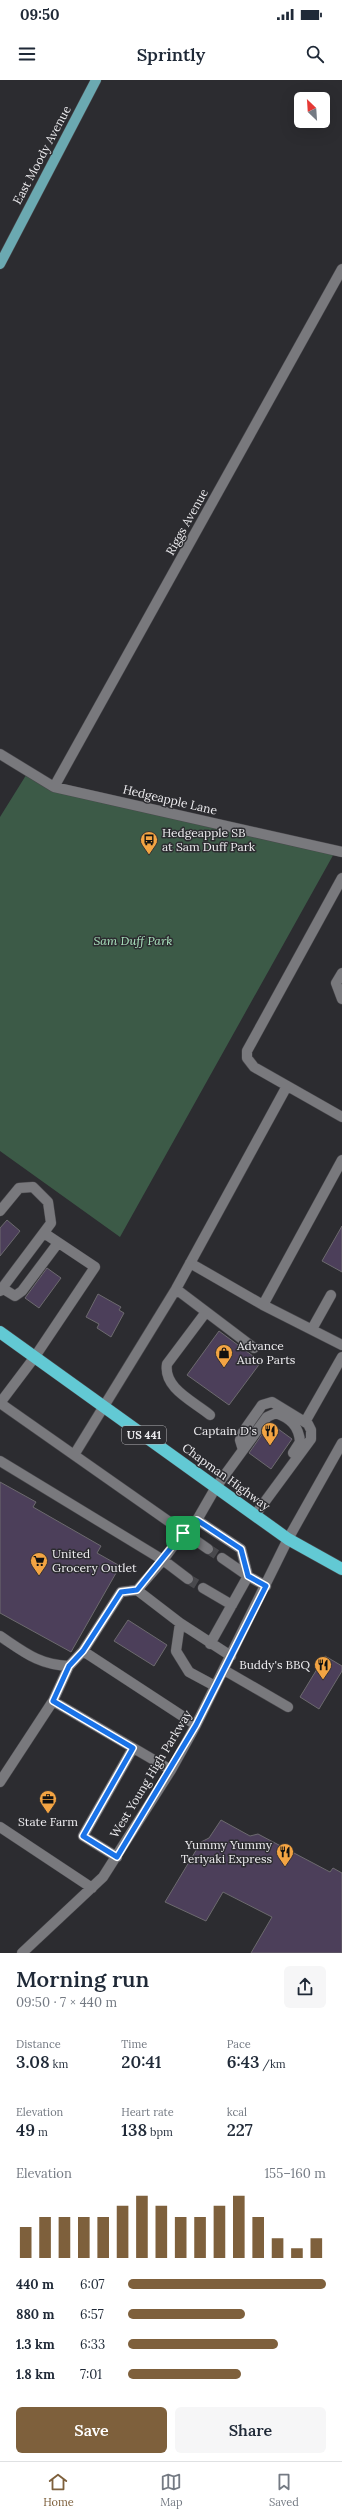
<!DOCTYPE html>
<html lang="en">
<head>
<meta charset="utf-8">
<style>
	body { margin:0; font-family:Lora,serif; background:#f6f6f7; color:#1f2937; height:100vh; display:flex; flex-direction:column; font-size:15px; white-space:nowrap }
	* { box-sizing:border-box; margin:0 }
	p { font-size:13px; color:#747a83 }
	.icon { flex:none; width:22px; height:22px; fill:none; stroke:currentColor; stroke-width:2; stroke-linecap:round; stroke-linejoin:round }
	.map { position:relative; height:1873px; overflow:hidden }
	.panel { display:flex; flex-direction:column; background:#fff; flex:1 }
	.panel>* { flex:none }
	.needle { width:26px; rotate:335deg }
	.buttons { position:absolute; left:294px; top:12px; display:grid; gap:8px }
	.buttons a { display:grid; place-items:center; width:36px; height:36px; border-radius:6px; background:#fff; box-shadow:0 4px 16px #0002; font-size:20px }
	.pin { position:absolute; display:grid; place-items:center; width:34px; height:34px; color:#fff; margin:-17px; border-radius:8px; box-shadow:0 2px 6px #0006 }
	.round { display:grid; place-items:center; flex:none; width:42px; height:42px; border-radius:6px; background:#f6f6f7 }
	.headline { display:flex; align-items:center; justify-content:space-between; height:68px; padding:0 16px }
	h1 { font-size:22px; font-weight:600; line-height:30px }
	.stats { display:grid; grid-template-columns:repeat(3,1fr); gap:6px; height:68px; padding:4px 16px }
	.stats div { display:grid; align-content:center }
	.stats b { font-size:17px; font-weight:600 }
	.stats small { font-size:11px; font-weight:400 }
	.stats p { font-size:11px }
	.chart { height:112px; padding:8px 16px }
	.chart p { display:flex; justify-content:space-between }
	.chart svg { width:100%; height:72px; margin-top:4px; stroke:#7e603c; stroke-width:6 }
	.action { display:flex; gap:8px; margin-top:auto; padding:8px 16px }
	.action a { flex:1; height:46px; border-radius:6px; background:#7e603c; color:#fff; font-size:16px; font-weight:600; line-height:46px; text-align:center }
	.action a+a { background:#f6f6f7; color:#1f2937 }
	ul { padding:0 16px; list-style:none; font-size:13px }
	li { display:grid; grid-template-columns:64px 48px 1fr; align-items:center; height:30px }
	li i { height:10px; border-radius:5px; background:#7e603c }
	.status { display:flex; justify-content:space-between; align-items:center; height:28px; padding:0 20px; background:#fff; direction:ltr }
	.status svg { height:11px; fill:currentColor }
	header { display:flex; justify-content:space-between; align-items:center; height:52px; padding:0 16px; background:#fff; font-size:18px; font-weight:600 }
	.tab-bar { display:flex; justify-content:space-around; align-items:center; height:56px; border-top:1px solid #e0e1e3; background:#fff; font-size:11px; color:#747a83 }
	.tab-bar a { display:grid; justify-items:center; gap:2px }
	.tab-bar .on { color:#7e603c }
	.map>svg:first-child { display:block }
	.green { fill:#3c5a47 }
	.building { fill:#4c3f5a; stroke:#6c6a6e }
	.lines { fill:none; stroke-linecap:round; stroke-linejoin:round }
	.minor-tunnel { stroke:#49494d; stroke-width:10; stroke-dasharray:10 5; stroke-linecap:butt }
	.minor-casing { stroke:#49484c; stroke-width:11 }
	.major-casing { stroke:#49484c; stroke-width:11 }
	.highway-casing { stroke:#49484c; stroke-width:13 }
	.minor { stroke:#79797d; stroke-width:10 }
	.major { stroke:#6ba9b1; stroke-width:10 }
	.highway { stroke:#62c9d4; stroke-width:12 }
	.route-casing { stroke:#fff; stroke-width:8 }
	.route { stroke:#1a73e8; stroke-width:5 }
	.labels { text-anchor:middle; stroke-width:3; stroke-linejoin:round; paint-order:stroke }
	.shield { fill:#2c2c30; stroke:#b3b2b6; stroke-width:1 }
	.shield-label { font-size:11px; font-weight:bold; fill:#edecef }
	.street-label { font-size:12px; fill:#edecef; stroke:#2c2c30 }
	.poi-label { font-size:12px; fill:#edecef; stroke:#2c2c30; text-anchor:start }
	.park-label { font-size:12px; font-style:italic; fill:#abe4bf; stroke:#2c2c30 }
</style>
</head>
<body>
<div class="status"><b>09:50</b><svg viewBox="0 0 49 12"><path d="M0 12V9h3v3zM5 12V6h3v6zM10 12V3h3v9zM15 12V0h3v12zM26 1h20v11H26zM47 4h2v5h-2z"/></svg></div>
<header><svg class="icon" aria-label="menu" viewBox="0 0 24 24"><path d="M4 6h16M4 12h16M4 18h16"/></svg>Sprintly<svg class="icon" aria-label="search" viewBox="0 0 24 24"><circle cx="10" cy="10" r="6"/><path d="M15 15l6 6"/></svg></header>
<div class="map">
<svg width="342" height="1873" viewBox="0 0 342 1873">
	<rect width="100%" height="100%" fill="#2c2c30"/>
	<path class="green" d="M28,692L54,707L336,770L120,1157L0,1071V737Z"/>
	<path class="building" d="M7,1140L20,1151L0,1176V1148Z
		M342,1146V1192L322,1181Z
		M47,1188L61,1198L39,1228L25,1218Z
		M98,1214L121,1227L119,1230L124,1233L111,1257L97,1248L99,1244L86,1237Z
		M219,1251L261,1282L229,1325L187,1295Z
		M270,1343L292,1359L271,1389L249,1373Z
		M0,1402L36,1422L33,1427L101,1466L97,1473L120,1486L71,1572L0,1533Z
		M128,1540L167,1565L154,1586L114,1561Z
		M325,1576L342,1586V1591L319,1629L300,1617Z
		M221,1740L250,1756L258,1754L330,1792L333,1788L342,1793V1873H251L272,1837L223,1812L206,1841L165,1822L201,1762L209,1758Z"/>
	<g class="lines">
		<path class="minor-tunnel" d="M208,1469L222,1478
			M188,1499L203,1508"/>
		<defs>
			<path id="minor" d="M0,674L54,707L342,772
				M54,707L342,189
				M342,798L247,971V978L254,987L342,1037
				M342,893L336,903L342,919
				M0,1131L19,1108L33,1107L48,1122L51,1143L0,1211
				M190,1183L263,1225L342,1265
				M2,1208L15,1216L22,1211L58,1163
				M176,1209L254,1268
				M263,1225L342,1080
				M206,1232L167,1284C163,1308 193,1321 210,1335
				M312,1249L331,1215
				M0,1323L208,1469
				M0,1323L34,1278L95,1187L44,1153
				M305,1342L342,1277
				M243,1370L267,1337L276,1333C290,1338 299,1346 300,1362L293,1373
				M74,1375L176,1209L287,1006
				M0,1381L163,1480L183,1453L197,1440L216,1407L243,1370L240,1360L243,1352L262,1325L272,1322L308,1344L311,1350V1359L255,1435
				M197,1440L241,1469L248,1496L266,1506
				M203,1508L232,1525
				M137,1510L180,1543L231,1576
				M180,1543L176,1571L189,1592L215,1606
				M0,1556C24,1572 39,1585 69,1586L83,1571L121,1512L137,1510L163,1480L188,1499
				M210,1564L248,1496L222,1478
				M83,1571L196,1645
				M69,1586L53,1621L171,1690
				M224,1590L288,1627
				M0,1702L53,1621
				M0,1747L92,1808
				M117,1777L83,1756L133,1668
				M22,1873L103,1797L171,1690L196,1645L288,1459L342,1363"/>
			<path id="major" d="M0,184L96,0"/>
			<path id="highway" d="M0,1252L288,1459L342,1489"/>
		</defs>
		<use href="#minor" class="minor-casing"/>
		<use href="#major" class="major-casing"/>
		<use href="#highway" class="highway-casing"/>
		<use href="#minor" class="minor"/>
		<use href="#major" class="major"/>
		<use href="#highway" class="highway"/>
	</g>
	<g class="lines">
		<defs>
			<path id="route" d="M197,1440L241,1469L248,1496L266,1506L196,1645L117,1777L83,1756L133,1668L53,1621L69,1586L83,1571L121,1512L137,1510L183,1453Z"/>
		</defs>
		<use href="#route" class="route-casing"/>
		<use href="#route" class="route"/>
	</g>
	<defs>
		<symbol id="bus-pin" viewBox="-11 -11 22 30"><path d="M0 17L-7.5 6A9.5 9.5 0 1 1 7.5 6Z" fill="#f3a443" stroke="#2c2c30"/><path d="M-5-6H5V4H4V6H2V4H-2V6H-4V4H-5ZM-3.5-4V0h7V-4ZM-3.5 1.2v1.5H-2V1.2ZM2 1.2v1.5H3.5V1.2Z" fill="#111"/></symbol>
		<symbol id="shop-pin" viewBox="-11 -11 22 30"><path d="M0 17L-7.5 6A9.5 9.5 0 1 1 7.5 6Z" fill="#f3a443" stroke="#2c2c30"/><path d="M-5-2.5h2.3a2.7 3.5 0 0 1 5.4 0H5L5.5 6h-11ZM-1.5-2.5h3a1.5 2.3 0 0 0-3 0Z" fill="#111"/></symbol>
		<symbol id="restaurant-pin" viewBox="-11 -11 22 30"><path d="M0 17L-7.5 6A9.5 9.5 0 1 1 7.5 6Z" fill="#f3a443" stroke="#2c2c30"/><path d="M-5-6h1v4h1v-4h1v4h1v-4h1v5L-1.5 .5V6h-2V.5L-5-1ZM5-6V6H3V1.5H1.5Q1.5-4 5-6Z" fill="#111"/></symbol>
		<symbol id="supermarket-pin" viewBox="-11 -11 22 30"><path d="M0 17L-7.5 6A9.5 9.5 0 1 1 7.5 6Z" fill="#f3a443" stroke="#2c2c30"/><path d="M-6-5.5h2.5l.6 2H6L4.5 2H-2.5L-4.4-4H-6ZM-1.5 3.2a1.3 1.3 0 1 0 .1 0ZM3 3.2a1.3 1.3 0 1 0 .1 0Z" fill="#111"/></symbol>
		<symbol id="office-pin" viewBox="-11 -11 22 30"><path d="M0 17L-7.5 6A9.5 9.5 0 1 1 7.5 6Z" fill="#f3a443" stroke="#2c2c30"/><path d="M-6-3h4V-5.5h4V-3h4V5H-6ZM-1-4.5V-3h2v-1.5ZM-6 0V1H6V0Z" fill="#111"/></symbol>
	</defs>
	<g fill-rule="evenodd">
		<use href="#bus-pin" x="139" y="750" width="20" height="27"/>
		<use href="#shop-pin" x="214" y="1263" width="20" height="27"/>
		<use href="#restaurant-pin" x="260" y="1341" width="20" height="27"/>
		<use href="#supermarket-pin" x="29" y="1471" width="20" height="27"/>
		<use href="#restaurant-pin" x="313" y="1575" width="20" height="27"/>
		<use href="#office-pin" x="38" y="1709" width="20" height="27"/>
		<use href="#restaurant-pin" x="275" y="1762" width="20" height="27"/>
	</g>
	<g class="labels">
		<rect class="shield" x="122" y="1346" width="44" height="18" rx="3"/>
		<g class="shield-label">
			<text x="144" y="1359">US 441</text>
		</g>
		<g class="street-label">
			<text transform="translate(42 75) rotate(-62)" y="4">East Moody Avenue</text>
			<text transform="translate(187 442) rotate(-61)" y="4">Riggs Avenue</text>
			<text transform="translate(170 720) rotate(13)" y="4">Hedgeapple Lane</text>
			<text transform="translate(226 1397) rotate(36)" y="4">Chapman Highway</text>
			<text transform="translate(151 1694) rotate(-59)" y="4">West Young High Parkway</text>
		</g>
		<g class="poi-label">
			<text x="162" y="757">Hedgeapple SB<tspan x="162" dy="14">at Sam Duff Park</tspan></text>
			<text x="237" y="1270">Advance<tspan x="237" dy="14">Auto Parts</tspan></text>
			<text x="257" y="1355" text-anchor="end">Captain D's</text>
			<text x="52" y="1478">United<tspan x="52" dy="14">Grocery Outlet</tspan></text>
			<text x="310" y="1589" text-anchor="end">Buddy's BBQ</text>
			<text x="48" y="1746" text-anchor="middle">State Farm</text>
			<text x="272" y="1769" text-anchor="end">Yummy Yummy<tspan x="272" dy="14">Teriyaki Express</tspan></text>
		</g>
		<g class="park-label">
			<text x="133" y="865">Sam Duff Park</text>
		</g>
	</g>
</svg>
<div class="buttons">
<a><svg class="needle" viewBox="-14 -14 28 28"><path d="M0-13l5 13h-10z" fill="#e53935"/><path d="M0 13l5-13h-10z" fill="#747a83"/></svg></a>
</div>
<div class="pin" style="left:183px;top:1453px;background:#1e9e55"><svg class="icon" aria-label="arrive" viewBox="0 0 24 24"><path d="M6 21V4h12l-3 4 3 4H6"/></svg></div>
</div>
<section class="panel">
<div class="headline"><div><h1>Morning run</h1><p>09:50 · 7 × 440 m</p></div><a class="round"><svg class="icon" aria-label="share" viewBox="0 0 24 24"><path d="M12 15V3M7 8l5-5 5 5M5 13v7h14v-7"/></svg></a></div>
<div class="stats">
<div><p>Distance</p><b>3.08<small> km</small></b></div>
<div><p>Time</p><b>20:41</b></div>
<div><p>Pace</p><b>6:43<small> /km</small></b></div>
</div>
<div class="stats">
<div><p>Elevation</p><b>49<small> m</small></b></div>
<div><p>Heart rate</p><b>138<small> bpm</small></b></div>
<div><p>kcal</p><b>227</b></div>
</div>
<div class="chart"><p><span>Elevation</span>155–160 m</p>
<svg viewBox="0 0 160 44" preserveAspectRatio="none"><path d="M5 44V25M15 44V19M25 44V19M35 44V19M45 44V19M55 44V12M65 44V6M75 44V12M85 44V19M95 44V19M105 44V12M115 44V6M125 44V19M135 44V32M145 44V38M155 44V32"/></svg>
</div>
<ul>
<li><b>440 m</b>6:07<i style="width:100%"></i></li>
<li><b>880 m</b>6:57<i style="width:59%"></i></li>
<li><b>1.3 km</b>6:33<i style="width:76%"></i></li>
<li><b>1.8 km</b>7:01<i style="width:57%"></i></li>
</ul>
<div class="action"><a>Save</a><a>Share</a></div>
</section>
<nav class="tab-bar">
<a class="on"><svg class="icon" aria-label="home" viewBox="0 0 24 24"><path d="M3 11l9-7 9 7M6 9v11h12V9"/></svg>Home</a>
<a><svg class="icon" aria-label="map" viewBox="0 0 24 24"><path d="M3 6l6-2 6 2 6-2v14l-6 2-6-2-6 2zM9 4v14M15 6v14"/></svg>Map</a>
<a><svg class="icon" aria-label="saved" viewBox="0 0 24 24"><path d="M7 4h10v16l-5-4-5 4z"/></svg>Saved</a>
</nav>
</body>
</html>
